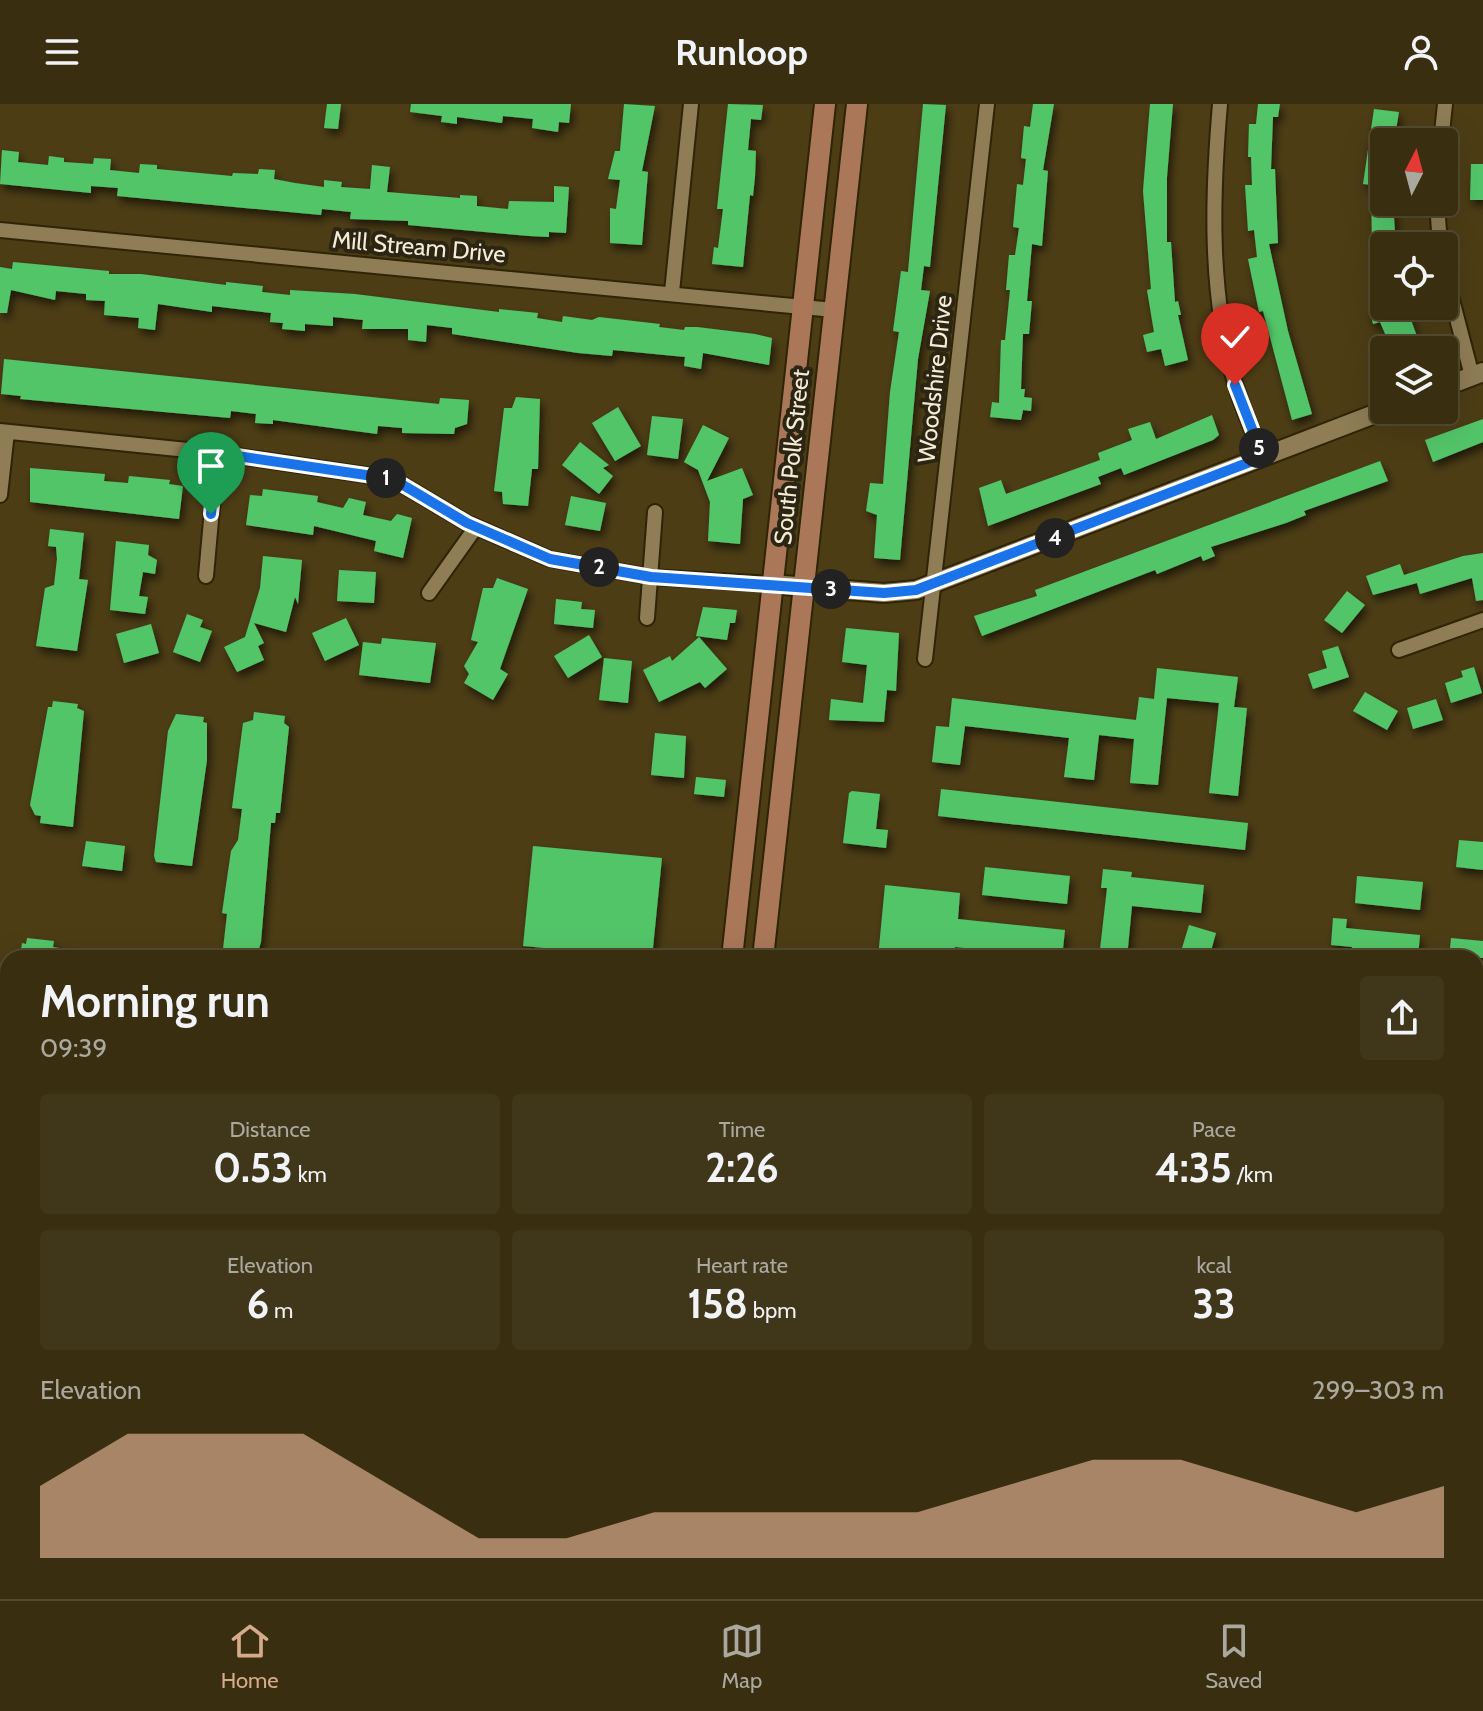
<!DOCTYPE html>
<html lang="en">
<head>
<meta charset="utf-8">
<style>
	body { margin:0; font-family:Cabin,sans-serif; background:#403619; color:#f1f3f6; height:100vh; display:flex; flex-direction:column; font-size:30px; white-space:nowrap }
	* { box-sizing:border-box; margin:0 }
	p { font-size:26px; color:#aba89f }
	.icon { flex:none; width:44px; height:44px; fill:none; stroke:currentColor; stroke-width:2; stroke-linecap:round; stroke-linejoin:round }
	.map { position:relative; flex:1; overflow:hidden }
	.details { position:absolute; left:0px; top:846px; width:1484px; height:650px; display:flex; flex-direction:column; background:#392e10; border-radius:24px 24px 0 0; box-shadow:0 8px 32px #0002,0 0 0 2px #534a30 }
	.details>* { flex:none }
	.needle { width:52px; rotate:6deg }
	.tools { position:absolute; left:1370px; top:24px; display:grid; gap:16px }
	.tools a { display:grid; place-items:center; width:88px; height:88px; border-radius:8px; background:#392e10; box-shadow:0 8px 32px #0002,0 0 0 2px #534a30; font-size:40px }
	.pin { position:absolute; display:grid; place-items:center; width:68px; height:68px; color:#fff; margin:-82px -34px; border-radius:50% 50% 50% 0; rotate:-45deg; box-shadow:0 0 8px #0007 }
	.pin .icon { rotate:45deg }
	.km { position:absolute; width:40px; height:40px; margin:-20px; border-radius:50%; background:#222; color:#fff; font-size:22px; line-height:40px; text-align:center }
	.round { display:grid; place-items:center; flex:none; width:84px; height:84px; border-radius:8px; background:#403619 }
	.summary { display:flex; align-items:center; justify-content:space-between; height:136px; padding:0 40px }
	h1 { font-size:44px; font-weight:700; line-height:60px }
	.figures { display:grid; grid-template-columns:repeat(3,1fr); gap:12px; height:136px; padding:8px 40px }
	.figures div { display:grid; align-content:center; border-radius:8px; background:#403619; text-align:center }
	.figures b { font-size:40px; font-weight:700 }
	.figures small { font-size:22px; font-weight:400 }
	.figures p { font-size:22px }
	.chart { height:224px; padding:16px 40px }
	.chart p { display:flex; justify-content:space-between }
	.chart svg { width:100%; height:144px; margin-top:8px; fill:#d6ab8b; opacity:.7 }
	header { display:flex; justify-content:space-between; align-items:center; height:104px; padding:0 40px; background:#392e10; font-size:36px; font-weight:700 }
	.menu { display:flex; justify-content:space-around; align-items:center; height:112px; border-top:2px solid #534a30; background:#392e10; font-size:22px; color:#aba89f }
	.menu a { display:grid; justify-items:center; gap:4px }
	.menu .on { color:#d6ab8b }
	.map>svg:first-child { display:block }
	.green { fill:#6e5923 }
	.building { fill:#53c569; filter:url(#shadow) }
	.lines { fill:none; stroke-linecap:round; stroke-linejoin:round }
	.minor-casing { stroke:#2f2405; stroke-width:18 }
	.tertiary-casing { stroke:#2f2405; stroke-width:22 }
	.secondary-casing { stroke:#2f2405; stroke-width:24 }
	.minor { stroke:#8e7d55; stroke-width:14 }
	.tertiary { stroke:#8e7d55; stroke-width:18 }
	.secondary { stroke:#aa7859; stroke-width:20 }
	.route-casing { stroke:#fff; stroke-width:16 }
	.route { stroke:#1a73e8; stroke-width:10 }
	.labels { text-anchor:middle; stroke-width:8; stroke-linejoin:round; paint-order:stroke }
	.street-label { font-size:24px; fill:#f5ecd6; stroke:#2c2514 }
</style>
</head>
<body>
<header><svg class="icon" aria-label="menu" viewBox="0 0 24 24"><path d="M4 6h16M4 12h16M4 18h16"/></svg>Runloop<svg class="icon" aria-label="person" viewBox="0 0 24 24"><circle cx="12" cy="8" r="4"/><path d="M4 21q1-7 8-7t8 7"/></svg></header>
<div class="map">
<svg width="1483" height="1495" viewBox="0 0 1483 1495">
	<defs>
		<filter id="shadow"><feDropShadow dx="3" dy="5.5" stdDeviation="4" flood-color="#0009"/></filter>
	</defs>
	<rect width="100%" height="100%" fill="#4c3d15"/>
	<path class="green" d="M0,1035L8,1036V1488H353L352,1495H0Z
		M1476,1154H1483V1495H899L900,1488H1476Z"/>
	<path class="building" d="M327,0H341L338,25L324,24Z
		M411,0H571L569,19L559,18L558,28L532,24L533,15L503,12L502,19L457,13V20L441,18L442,12L410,8Z
		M624,0L655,2L642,67L648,68L642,141L610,139V104L616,105L620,76L608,75L615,47H620Z
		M728,0L763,1L761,16L751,15L748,46L756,47L755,73L753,92L750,91L743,163L712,160L714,143L718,144L723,105H717Z
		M923,0L946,1L930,163L924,162L921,186L930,187L918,255L900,456L874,454L877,411L866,407L870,379L883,380L890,288L899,228L893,227L901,167L908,168Z
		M1033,0H1054L1043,66L1048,67L1042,142L1032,140L1027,197H1032L1029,230H1023L1021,285H1025L1024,293L1032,294L1031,307L1023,306L1021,316L990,313L992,298L999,299L1001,236H1005L1010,186H1006L1009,151H1015L1019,124L1013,123L1017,80L1023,81L1026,55L1021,54L1024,22L1030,23Z
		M1150,0H1173L1167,73V138H1171L1175,198L1178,197L1181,211H1178L1188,256L1165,262L1161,245L1147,248L1143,231L1154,228L1147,186L1151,185L1143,87Z
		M1258,0H1280L1278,13H1273L1271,65H1275L1278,139L1269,140L1288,227L1312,310L1292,316L1263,207L1259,208L1248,155L1257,153L1254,126L1248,127L1245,81H1252L1251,53H1248L1249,20H1256Z
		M1374,5L1399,8L1394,38H1384V98H1393L1396,142H1384V175H1379L1372,144L1371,81L1363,80Z
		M2,46L19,48L18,58L48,61L49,52L64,54V58L93,60L94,54L111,55L110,66L139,69L140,60L157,61V65L232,72L233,69L258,70L259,65L275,66L274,75L295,79L324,83V76L342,78L341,83L370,85L372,61L390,63L387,88L460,94V91L477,92V102L508,105L509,97L554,98V82L569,83L566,129L549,128V133L529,132L408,121V117L350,115L351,108L322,105L321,111L117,92L118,84L91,82V89L0,80Z
		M1471,60H1483V96H1470Z
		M13,158L109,167V170H141L226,181V178L263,182L262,188L290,191V186L355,190L499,208V205L538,209L537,214L562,218L563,212L592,216L599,213L660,220L659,223L684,226L685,223H697L755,230L772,234L769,261L703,249L701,265L684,262L685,253L613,246L612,252L578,249L452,230V224L427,221L426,238L408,236V225H362L363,216L333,213V222L305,220V227L282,225L283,219L270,218L271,209L212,202V208L158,200L155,226L138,224L139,214L104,211L105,197L86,196V190L56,187L55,196L11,186L7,209H0V163L12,165Z
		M1384,199V202H1406L1422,246H1392L1380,218L1373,220L1369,203Z
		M4,255L439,300L440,294L469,296L467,320L455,324L454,330L402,329V324L378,322L377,330L273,316V320L255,319L256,310L231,307L230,314L20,295L21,292L1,290Z
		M516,293L540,295L538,365H532L528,402L503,400L502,388L494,387L504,304H512Z
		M618,303L641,342L615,357L592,319Z
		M1212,311L1219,331L1213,336L1124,371L1121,364L1098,373L1101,380L988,422L979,384L1001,376L1006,390L1100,356L1098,349L1132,336L1128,325L1150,318L1156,335Z
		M652,312L683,315L678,355L647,351Z
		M1483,315V338L1433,358L1425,336Z
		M703,321L729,334L707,377L742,364L753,391L743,395L740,440L708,437L710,398L698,366L684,358Z
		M580,338L609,361L603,364L613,372L599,390L562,361Z
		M1380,357L1388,377L1304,407L1306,411L1286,419L1211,443L1215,452L1203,457L1201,452L1157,470L1155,466L982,532L974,512L1037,492L1035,486Z
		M30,364L105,370L104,377L128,379L129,372L170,376L169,380L183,382L179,415L30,398Z
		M263,385L318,392L317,398L343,404L349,394L366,398L363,411L391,417L397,410L412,414L403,454L374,447L376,437L314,422L313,431L246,421L250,391L262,392Z
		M571,392L606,399L600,427L565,421Z
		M50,425L84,429L79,475L88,476L77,547L36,542L45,484L54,481L57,455L56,443L48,442Z
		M116,437L149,441L148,451L157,456L155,470L143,468L139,492L148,493L145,510L110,506Z
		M1483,449V496L1476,497L1472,474L1420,490L1417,479L1373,491L1366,472L1400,460L1404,471L1463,452Z
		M263,452L302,456L298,500L295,493L286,528L254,519L264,539L258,542L264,556L237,568L224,543L245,533L260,484Z
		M339,466L376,468L374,499L337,497Z
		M497,474L528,485L500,565L508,570L493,596L464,579L469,570L464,562L478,538L471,536L483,484H493Z
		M1347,487L1365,501L1342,529L1324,516Z
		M556,495L582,498L581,505L595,506L593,524L554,520Z
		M703,503L737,506L735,519H730L727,536L696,532Z
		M187,510L203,516L200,523L212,527L200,558L173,548Z
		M346,514L359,541L325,557L312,529Z
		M151,520L159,549L124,559L116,530Z
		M846,524L899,529L896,587L887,586L884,618L829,616L831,595L863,599L867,561L842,558Z
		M589,531L602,553L568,574L554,552Z
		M699,533L727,565L705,584L700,578L659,598L643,566L670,552L672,557Z
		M382,534L436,539L430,579L359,571L363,538L381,540Z
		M1338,542L1349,573L1313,585L1308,570L1327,564L1322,547Z
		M604,554L632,557L628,599L599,596Z
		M1474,563L1482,589L1451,599L1445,579L1463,573L1461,567Z
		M1157,564L1238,573L1234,603L1247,604L1238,692L1209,689L1219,599L1167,594L1158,681L1130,679L1134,635L1099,631L1094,676L1064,673L1069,634L965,622L960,661L932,658L936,622L949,623L952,594L1136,616L1139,593L1154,595Z
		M1365,588L1398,607L1387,626L1353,607Z
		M1436,595L1443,616L1413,625L1407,604Z
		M53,597L78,600L77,604L84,607L73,723L40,719L41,712L35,711L30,701L48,603H52Z
		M254,608L285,612L284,619L289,623L280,709H276L275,719H271L261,838L258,848L247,854L227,851L228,845H223L227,810L222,809L231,747L238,736L242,705L232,704L243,619L253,616Z
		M176,610L204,613L203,618L207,619V656L192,762L156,758L154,752L168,627Z
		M655,629L686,632L684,674L651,671Z
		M696,673L726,676L724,693L694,690Z
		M941,685L1248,719L1245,746L938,712Z
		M852,687L880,690L876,725L888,726L886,744L843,739L849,689Z
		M1459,736L1483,738V766L1456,763Z
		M86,737L125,742L122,767L82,762Z
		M533,742L662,754L652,854L523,842Z
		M985,763L1070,772L1067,800L982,791Z
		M1103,765L1132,768L1131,773L1204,781L1201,809L1132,802L1127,854H1099L1107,784H1101Z
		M1357,772L1423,778L1420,806L1355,799Z
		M885,781L960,789L958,815L1065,826L1062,854L955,843L954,854H878Z
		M1333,814L1347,815L1346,824L1420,831L1418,854L1351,852L1352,843L1331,841Z
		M1189,821L1216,829L1209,854H1179Z
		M27,834L54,837L53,843L77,847V854H20L22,839L26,840Z
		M1451,834L1483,837V854H1449Z"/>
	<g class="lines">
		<defs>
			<path id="minor" d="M1220,0C1212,92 1209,189 1235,279C1242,304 1254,329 1263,353
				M1441,38L1445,0
				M1437,98L1440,142
				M0,126L834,206
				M1444,165L1472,272
				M672,188L691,0
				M0,327L217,349L393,375L467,419L550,455L651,473L772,480
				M0,391L7,328
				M206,472L217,349
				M429,489L476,423
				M647,514L655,408
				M1399,546L1483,516
				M925,555L987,0"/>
			<path id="tertiary" d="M1444,283L1483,268
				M772,480L884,489L916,486L1385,306"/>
			<path id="secondary" d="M732,854L825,0
				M763,854L857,0
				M0,980L8,981
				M0,1018H8
				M1476,1096L1483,1097
				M1476,1131H1483
				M663,1495L664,1488
				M695,1495L696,1488"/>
		</defs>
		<use href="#minor" class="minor-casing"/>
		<use href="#tertiary" class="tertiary-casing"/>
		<use href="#secondary" class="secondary-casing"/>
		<use href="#minor" class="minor"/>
		<use href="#tertiary" class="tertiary"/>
		<use href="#secondary" class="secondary"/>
	</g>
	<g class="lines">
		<defs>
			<path id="route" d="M211,410L217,349L393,375L467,419L550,455L651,473L884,489L916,486L1263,353L1235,281"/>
		</defs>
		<use href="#route" class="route-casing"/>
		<use href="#route" class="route"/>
	</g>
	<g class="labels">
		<g class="street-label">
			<text transform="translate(419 143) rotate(5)" y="8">Mill Stream Drive</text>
			<text transform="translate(935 275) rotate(-84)" y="8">Woodshire Drive</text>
			<text transform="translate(792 353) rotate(-84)" y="8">South Polk Street</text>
		</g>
	</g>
</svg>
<div class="tools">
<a><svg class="needle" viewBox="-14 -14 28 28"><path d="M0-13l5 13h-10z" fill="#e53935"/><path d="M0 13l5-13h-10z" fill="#aba89f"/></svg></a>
<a><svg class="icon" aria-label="locate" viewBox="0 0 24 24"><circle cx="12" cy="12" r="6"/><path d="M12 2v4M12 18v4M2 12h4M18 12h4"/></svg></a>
<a><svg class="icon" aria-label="layers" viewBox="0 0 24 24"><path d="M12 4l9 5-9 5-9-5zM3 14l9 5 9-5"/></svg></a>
</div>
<div class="pin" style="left:211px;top:410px;background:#1e9e55"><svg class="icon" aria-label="arrive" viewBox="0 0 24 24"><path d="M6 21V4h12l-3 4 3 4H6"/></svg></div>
<div class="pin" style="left:1235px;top:281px;background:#d93025"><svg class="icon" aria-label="check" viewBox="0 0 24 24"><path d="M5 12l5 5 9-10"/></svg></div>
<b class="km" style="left:386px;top:374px">1</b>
<b class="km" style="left:599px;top:463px">2</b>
<b class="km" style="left:831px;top:485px">3</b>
<b class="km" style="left:1055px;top:434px">4</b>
<b class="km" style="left:1259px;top:344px">5</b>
<section class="details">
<div class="summary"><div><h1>Morning run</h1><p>09:39</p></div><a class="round"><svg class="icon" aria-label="share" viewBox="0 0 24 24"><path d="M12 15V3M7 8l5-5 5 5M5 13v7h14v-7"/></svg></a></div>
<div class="figures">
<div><p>Distance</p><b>0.53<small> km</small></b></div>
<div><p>Time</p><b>2:26</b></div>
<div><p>Pace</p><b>4:35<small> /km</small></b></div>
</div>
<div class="figures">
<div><p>Elevation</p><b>6<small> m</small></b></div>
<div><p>Heart rate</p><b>158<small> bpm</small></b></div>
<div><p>kcal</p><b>33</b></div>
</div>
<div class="chart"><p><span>Elevation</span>299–303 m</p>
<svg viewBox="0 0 160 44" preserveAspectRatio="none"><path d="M0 44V22L10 6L20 6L30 6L40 22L50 38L60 38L70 30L80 30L90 30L100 30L110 22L120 14L130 14L140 22L150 30L160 22V44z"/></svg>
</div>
</section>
</div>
<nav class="menu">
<a class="on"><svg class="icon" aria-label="home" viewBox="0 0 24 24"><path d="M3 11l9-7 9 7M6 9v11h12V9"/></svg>Home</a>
<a><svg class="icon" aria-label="map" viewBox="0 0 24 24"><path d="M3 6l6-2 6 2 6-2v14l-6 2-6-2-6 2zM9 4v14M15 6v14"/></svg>Map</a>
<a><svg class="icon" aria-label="saved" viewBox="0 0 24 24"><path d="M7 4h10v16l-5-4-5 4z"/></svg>Saved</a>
</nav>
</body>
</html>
